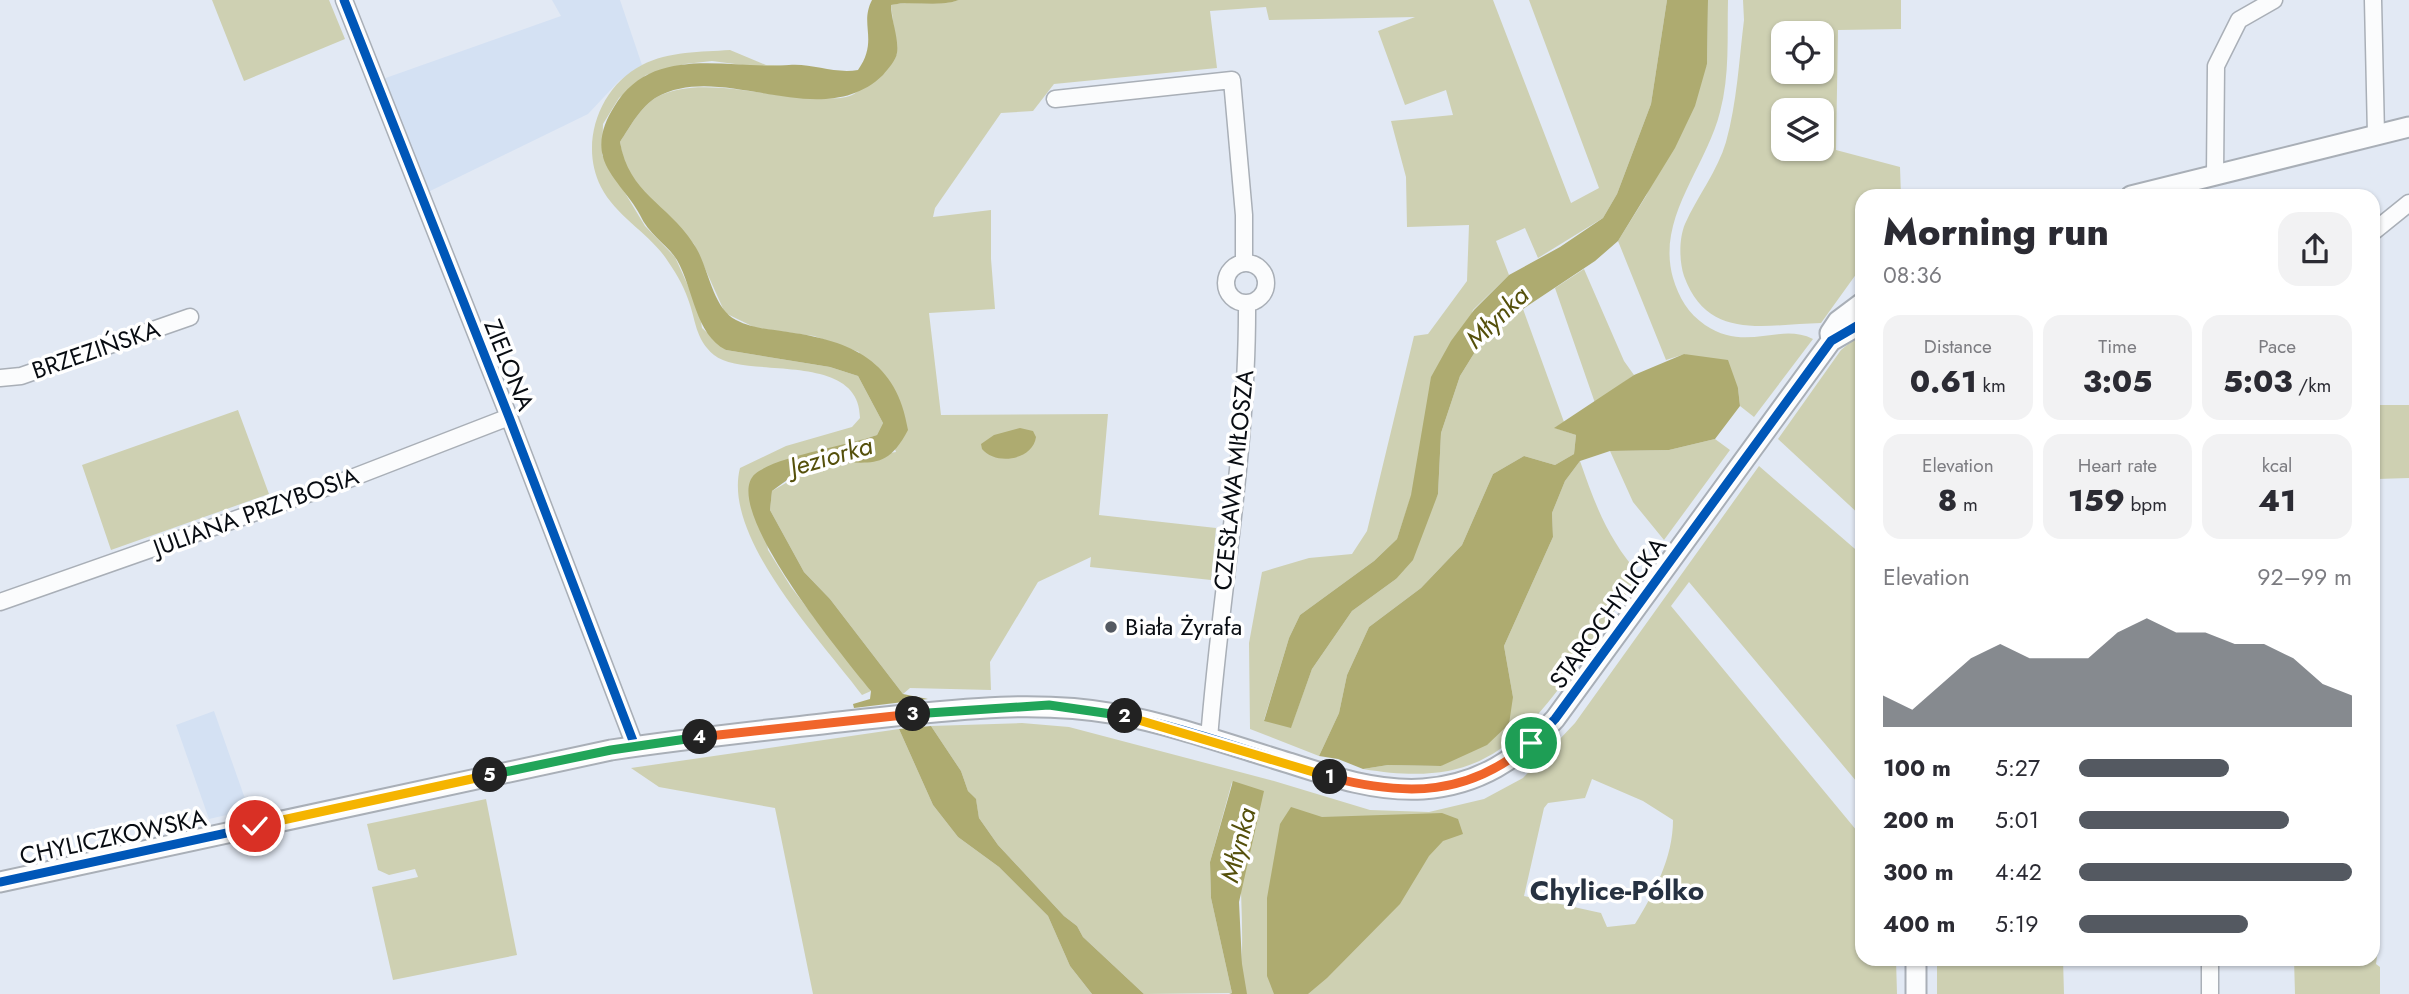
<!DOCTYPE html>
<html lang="en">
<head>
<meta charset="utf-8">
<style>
	body { margin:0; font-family:Jost,sans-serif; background:#f2f2f3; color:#2b2b33; height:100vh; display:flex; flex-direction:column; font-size:26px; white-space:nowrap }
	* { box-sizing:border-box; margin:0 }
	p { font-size:23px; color:#7c7c81 }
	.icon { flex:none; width:38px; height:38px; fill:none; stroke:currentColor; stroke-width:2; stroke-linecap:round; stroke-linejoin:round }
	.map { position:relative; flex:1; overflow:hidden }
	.details { position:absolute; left:1855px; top:189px; width:525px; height:777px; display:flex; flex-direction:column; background:#fff; border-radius:21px; box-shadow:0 2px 5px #0004 }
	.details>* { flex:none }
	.controls { position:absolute; left:1771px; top:21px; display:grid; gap:14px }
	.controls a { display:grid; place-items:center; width:63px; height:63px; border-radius:14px; background:#fff; box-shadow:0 2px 5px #0004; font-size:35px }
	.pin { position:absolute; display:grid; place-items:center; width:60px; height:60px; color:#fff; margin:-30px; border:4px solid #fff; border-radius:50%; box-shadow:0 2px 7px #0007 }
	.km { position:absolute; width:35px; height:35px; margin:-18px; border-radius:50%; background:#222; color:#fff; font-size:19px; line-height:35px; text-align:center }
	.round { display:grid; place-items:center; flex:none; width:74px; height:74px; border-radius:21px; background:#f2f2f3 }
	.overview { display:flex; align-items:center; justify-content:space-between; height:119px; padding:0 28px }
	h1 { font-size:38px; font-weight:800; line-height:52px }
	.metrics { display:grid; grid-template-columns:repeat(3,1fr); gap:10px; height:119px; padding:7px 28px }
	.metrics div { display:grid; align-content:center; border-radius:18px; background:#f2f2f3; text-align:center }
	.metrics b { font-size:30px; font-weight:800 }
	.metrics small { font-size:19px; font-weight:400 }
	.metrics p { font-size:19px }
	.chart { height:196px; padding:14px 28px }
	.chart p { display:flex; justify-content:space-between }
	.chart svg { width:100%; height:126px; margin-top:7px; fill:#545961; opacity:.7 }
	ul { padding:0 28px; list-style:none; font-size:23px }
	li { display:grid; grid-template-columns:112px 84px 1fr; align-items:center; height:52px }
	li i { height:18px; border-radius:9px; background:#545961 }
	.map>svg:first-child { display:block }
	.built { fill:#d4e1f3 }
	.green { fill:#ced0b2; fill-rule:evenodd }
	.water { fill:#aeab70 }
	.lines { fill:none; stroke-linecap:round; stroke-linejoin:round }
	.minor-casing { stroke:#a9afb7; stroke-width:19 }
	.tertiary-casing { stroke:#a9afb7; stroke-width:23 }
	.minor { stroke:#fbfcfd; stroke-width:16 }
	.tertiary { stroke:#fbfcfd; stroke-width:19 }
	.cycleway-casing { stroke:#fff; stroke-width:13 }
	.cycleway { stroke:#0057b8; stroke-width:9 }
	.split-1-casing { stroke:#fff; stroke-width:14 }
	.split-2-casing { stroke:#fff; stroke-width:14 }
	.split-3-casing { stroke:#fff; stroke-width:14 }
	.split-4-casing { stroke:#fff; stroke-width:14 }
	.split-5-casing { stroke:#fff; stroke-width:14 }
	.split-6-casing { stroke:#fff; stroke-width:14 }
	.split-1 { stroke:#f0652b; stroke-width:9 }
	.split-2 { stroke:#f5b400; stroke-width:9 }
	.split-3 { stroke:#22a559; stroke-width:9 }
	.split-4 { stroke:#f0652b; stroke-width:9 }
	.split-5 { stroke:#22a559; stroke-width:9 }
	.split-6 { stroke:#f5b400; stroke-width:9 }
	.poi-dot { fill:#545961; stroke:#fff; stroke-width:2.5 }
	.labels { text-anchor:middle; stroke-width:7; stroke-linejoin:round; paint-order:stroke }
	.street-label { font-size:24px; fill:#080c12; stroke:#fff }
	.poi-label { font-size:24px; fill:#080c12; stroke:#fff; text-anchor:start }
	.water-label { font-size:26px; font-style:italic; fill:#55500b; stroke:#fff }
	.quarter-label { font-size:28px; font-weight:bold; fill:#273241; stroke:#fff }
</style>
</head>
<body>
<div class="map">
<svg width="2409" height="994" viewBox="0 0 2409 994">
	<rect width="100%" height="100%" fill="#e2e9f4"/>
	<path class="built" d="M552,0H620L642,65L619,81L588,114L424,194L380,80L561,16Z
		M214,711L249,810L209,819L176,725Z"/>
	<path class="green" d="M212,0H329L345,39L244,81Z
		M959,0H1493L1571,203L1599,188L1529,0H1667L1651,104L1617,194L1603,218L1538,258L1525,228L1496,241L1509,275L1473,310L1397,539L1374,561L1300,615L1289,638L1264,720L1291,727L1312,669L1352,611L1396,579L1438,494L1441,433L1460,376L1478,347L1523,309L1564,422L1555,428L1576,435L1574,454L1555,465L1524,456L1493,474L1462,545L1421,588L1369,627L1347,675L1339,713L1319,756L1250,729L1249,643L1262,572L1309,558L1352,554L1367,531L1414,336L1428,334L1467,281L1469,225L1407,227L1406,177L1391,121L1453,115L1446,90L1405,105L1378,31L1415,17L1269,20L1266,7L1210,11L1217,68L1054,84L1033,111L1001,113L935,208L933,217L991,210V259L995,309L929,313L941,415L1108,414L1099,515L1216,528L1211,580L1090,567L1091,557L1038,582L990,662L991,690L910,688L903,694L830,599L804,572L770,510L772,491L817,465L896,452L859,352L814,336L756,328L725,313L694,244L636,184L624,163L620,142C630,127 641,106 657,97C701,74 769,99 817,98C828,98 843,100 854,94C869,85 884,66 897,54L891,5C913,0 936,7 959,0Z
		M1708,0H1728C1727,37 1730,75 1720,112C1706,168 1656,218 1673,278C1679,298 1688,313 1705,325C1747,353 1779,322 1813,339L1754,417L1740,406L1738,388L1685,354L1666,360L1618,241L1646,196L1707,64Z
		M1743,0H1901V29L1838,30L1836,150L1900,167L1901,196H1862V266L1821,323C1765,324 1708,342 1684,276C1679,261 1679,238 1685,224C1697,197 1718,170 1726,142C1737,103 1739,60 1744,20ZM1822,33V72H1783V33ZM1822,110V149H1783V110Z
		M730,50L766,65H786L758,67L712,61L685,64L646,75L619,98L603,124L602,155L645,226L675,257L699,310L702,328L726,350L830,367L858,376L883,423L877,435L756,474L768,550L791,587L871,691L862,695C822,641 722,538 740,468L786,446L852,427L860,418C860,349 743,380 714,355C695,339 696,320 688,299C683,284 674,270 665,257C646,231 616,216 601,187C579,144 599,87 642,65C669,51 701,52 730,50Z
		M1584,269L1624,361L1634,375L1595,403L1555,288Z
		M1859,335H1862V517L1778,439L1841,350Z
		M2373,397H2378L2379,405H2409V478L2377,479L2380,934L2376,964L2380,967V994H2295L2294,959H2373Z
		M238,410L269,494L111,550L82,465Z
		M1715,439L1730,450L1664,540L1633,502L1610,451L1669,450Z
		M1580,461C1595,505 1609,541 1640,575C1617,607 1594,639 1572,671C1511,755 1470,787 1363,769L1388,765L1441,766L1513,697L1504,646L1553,537L1552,513L1565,481Z
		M1759,466L1862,555V788L1689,582L1671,606L1862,837V959H1896L1897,994H1247C1240,985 1242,964 1242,952C1243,895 1238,839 1232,782L1210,862L1211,898L1232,993L1144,994L1083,937L1077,926L1064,916L998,845L979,818L976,800L968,791L961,771L931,726L1022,723L1069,727L1274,781L1370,810L1429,812L1484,799L1523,778L1575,723ZM1592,779L1643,801L1673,820C1673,858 1654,893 1635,924L1607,927L1601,913L1524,896L1544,808L1548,803L1585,798Z
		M899,729L933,805L958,837L999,867L1048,916L1070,966L1092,994H813L775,808L659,787L631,768Z
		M486,799L517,955L393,980L372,887L418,877L415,869L389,875L378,870L367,824Z
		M1937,959H2063L2064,994H1937Z"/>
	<path class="water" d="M872,0H959C936,8 913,0 891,5C891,20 899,38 897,53C896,60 888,69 883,75C821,135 723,60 657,97C641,106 630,127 620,142C629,194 667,203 693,243C709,265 711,307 736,320C753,329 770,329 788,332C852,341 897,361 908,430C883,478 864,456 820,465C803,468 785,481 772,491L770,510L804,572L830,599L903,694L928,699L854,708L853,704L870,699L871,691C848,662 718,507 755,474C776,456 847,446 877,435L883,423L858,376L830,367L726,350C695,334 694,290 677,260C668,245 649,235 640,215C630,195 609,178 603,157C598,139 605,121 614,107C652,42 731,70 789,65C812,63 834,74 858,70C879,40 859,25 872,0Z
		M1667,0H1708L1707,64L1695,106L1675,148L1618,241L1595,261L1511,317L1478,347L1460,376L1441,433L1438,494L1413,560L1396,579L1352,611L1312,669L1291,728L1264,721L1289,638L1300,615L1374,561L1397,539L1411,495L1431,377L1451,341L1474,310L1509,275L1560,247L1603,218L1617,194L1651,104Z
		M1684,354L1728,360L1738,388L1740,406L1715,439L1669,450L1610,451L1580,461L1565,481L1552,513L1553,537L1504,646L1513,697L1509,724L1487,745L1441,766L1388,765L1363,769L1338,759L1319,756L1339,713L1347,675L1369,627L1421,588L1462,545L1493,474L1524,456L1555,465L1574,454L1576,435L1554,428L1634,375Z
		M1020,428L1033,431L1036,437C1033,460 996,466 982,449L981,444L994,435Z
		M931,726L961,771L968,791L976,799L979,818L998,845L1064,916L1077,926L1083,937L1144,994H1092L1070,966L1048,916L999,867L958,837L933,805L899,729Z
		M1233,781L1264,791L1239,902L1242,964L1247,994H1229L1232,993L1211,898L1210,862Z
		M1291,807L1322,817L1442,813L1458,819L1463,834L1443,841L1429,856L1400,904L1327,978L1308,994H1274L1267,976V898L1280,824Z"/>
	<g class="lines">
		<defs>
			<path id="minor" d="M344,0L509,417L635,746
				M2373,0L2376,135
				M1055,99L1232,80L1244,215V263
				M2215,175L2216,66L2239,20L2274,0
				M2373,232L2409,203
				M1226 283a20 20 0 1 1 40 0a20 20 0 1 1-40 0Z
				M0,378L21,376L190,317
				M0,602L336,484L509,417
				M1209,739C1220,594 1248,449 1247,303
				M2210,994V959"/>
			<path id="tertiary" d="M2131,196L2409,127
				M1831,341L1830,333L1838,321L1862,303
				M0,882L611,750C690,738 769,730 848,721C937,712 1027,698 1116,714C1174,725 1233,746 1289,763C1332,777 1378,792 1423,789C1479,785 1518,759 1555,719L1831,341L1862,323
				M1916,959V994"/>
		</defs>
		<use href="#minor" class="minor-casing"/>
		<use href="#tertiary" class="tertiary-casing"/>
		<use href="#minor" class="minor"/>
		<use href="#tertiary" class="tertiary"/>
		<defs>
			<path id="cycleway" d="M344,0L509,417L635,746
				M0,882L611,750C690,738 769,730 848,721C937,712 1027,698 1116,714C1174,725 1233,746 1289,763C1332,777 1378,792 1423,789C1479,785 1518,759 1555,719L1831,341L1862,323"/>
		</defs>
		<use href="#cycleway" class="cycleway-casing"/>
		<use href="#cycleway" class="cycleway"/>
	</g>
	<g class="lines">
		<defs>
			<path id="split-1" d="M1330,777C1407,797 1469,796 1531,743"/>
			<path id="split-2" d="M1125,716L1330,777"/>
			<path id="split-3" d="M913,714L1049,705L1125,716"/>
			<path id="split-4" d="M700,737L913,714"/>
			<path id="split-5" d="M490,775L611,750L700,737"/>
			<path id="split-6" d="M255,826L490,775"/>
		</defs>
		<use href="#split-1" class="split-1-casing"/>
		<use href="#split-2" class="split-2-casing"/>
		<use href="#split-3" class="split-3-casing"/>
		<use href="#split-4" class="split-4-casing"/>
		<use href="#split-5" class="split-5-casing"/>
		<use href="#split-6" class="split-6-casing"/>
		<use href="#split-1" class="split-1"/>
		<use href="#split-2" class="split-2"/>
		<use href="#split-3" class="split-3"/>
		<use href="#split-4" class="split-4"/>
		<use href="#split-5" class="split-5"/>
		<use href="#split-6" class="split-6"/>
	</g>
	<circle class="poi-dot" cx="1111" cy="627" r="7"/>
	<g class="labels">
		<g class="street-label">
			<text transform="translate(96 350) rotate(-19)" y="8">BRZEZIŃSKA</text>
			<text transform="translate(509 365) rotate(68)" y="8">ZIELONA</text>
			<text transform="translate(1234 480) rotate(-84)" y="8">CZESŁAWA MIŁOSZA</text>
			<text transform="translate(256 512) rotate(-20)" y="8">JULIANA PRZYBOSIA</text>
			<text transform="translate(1608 613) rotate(-54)" y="8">STAROCHYLICKA</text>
			<text transform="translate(113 837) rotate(-12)" y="8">CHYLICZKOWSKA</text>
		</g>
		<g class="poi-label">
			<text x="1125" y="635">Biała Żyrafa</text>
		</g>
		<g class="water-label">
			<text transform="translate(1497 317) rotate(-44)" y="9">Młynka</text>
			<text transform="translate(831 456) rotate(-16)" y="9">Jeziorka</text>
			<text transform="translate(1238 845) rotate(-76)" y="9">Młynka</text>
		</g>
		<g class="quarter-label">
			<text x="1617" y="900">Chylice-Pólko</text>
		</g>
	</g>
</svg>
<div class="controls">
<a><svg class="icon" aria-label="locate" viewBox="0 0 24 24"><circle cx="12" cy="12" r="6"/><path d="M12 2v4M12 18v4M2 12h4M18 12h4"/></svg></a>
<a><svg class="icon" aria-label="layers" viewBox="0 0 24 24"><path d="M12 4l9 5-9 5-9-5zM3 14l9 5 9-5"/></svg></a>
</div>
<div class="pin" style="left:1531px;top:743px;background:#1e9e55"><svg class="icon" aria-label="arrive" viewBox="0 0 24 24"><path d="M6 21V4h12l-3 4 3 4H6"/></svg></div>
<div class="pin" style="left:255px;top:826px;background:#d93025"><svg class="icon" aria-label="check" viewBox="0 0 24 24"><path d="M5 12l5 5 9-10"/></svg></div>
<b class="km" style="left:1330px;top:777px">1</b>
<b class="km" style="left:1125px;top:716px">2</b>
<b class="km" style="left:913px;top:714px">3</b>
<b class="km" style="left:700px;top:737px">4</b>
<b class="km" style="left:490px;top:775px">5</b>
<section class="details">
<div class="overview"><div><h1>Morning run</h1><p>08:36</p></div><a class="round"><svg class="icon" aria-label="share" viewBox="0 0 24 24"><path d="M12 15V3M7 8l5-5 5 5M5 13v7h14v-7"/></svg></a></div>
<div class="metrics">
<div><p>Distance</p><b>0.61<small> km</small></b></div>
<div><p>Time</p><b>3:05</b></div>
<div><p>Pace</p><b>5:03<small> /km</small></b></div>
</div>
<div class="metrics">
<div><p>Elevation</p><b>8<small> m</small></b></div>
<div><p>Heart rate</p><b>159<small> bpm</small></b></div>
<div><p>kcal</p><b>41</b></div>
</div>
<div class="chart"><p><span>Elevation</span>92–99 m</p>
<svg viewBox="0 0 160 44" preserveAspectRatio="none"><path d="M0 44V33L10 38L20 29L30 20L40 15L50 20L60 20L70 20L80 11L90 6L100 11L110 11L120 15L130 15L140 20L150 29L160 33V44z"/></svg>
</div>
<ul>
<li><b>100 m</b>5:27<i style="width:55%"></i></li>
<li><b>200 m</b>5:01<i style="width:77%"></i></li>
<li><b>300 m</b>4:42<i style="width:100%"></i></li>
<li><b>400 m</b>5:19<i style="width:62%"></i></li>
</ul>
</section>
</div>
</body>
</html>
